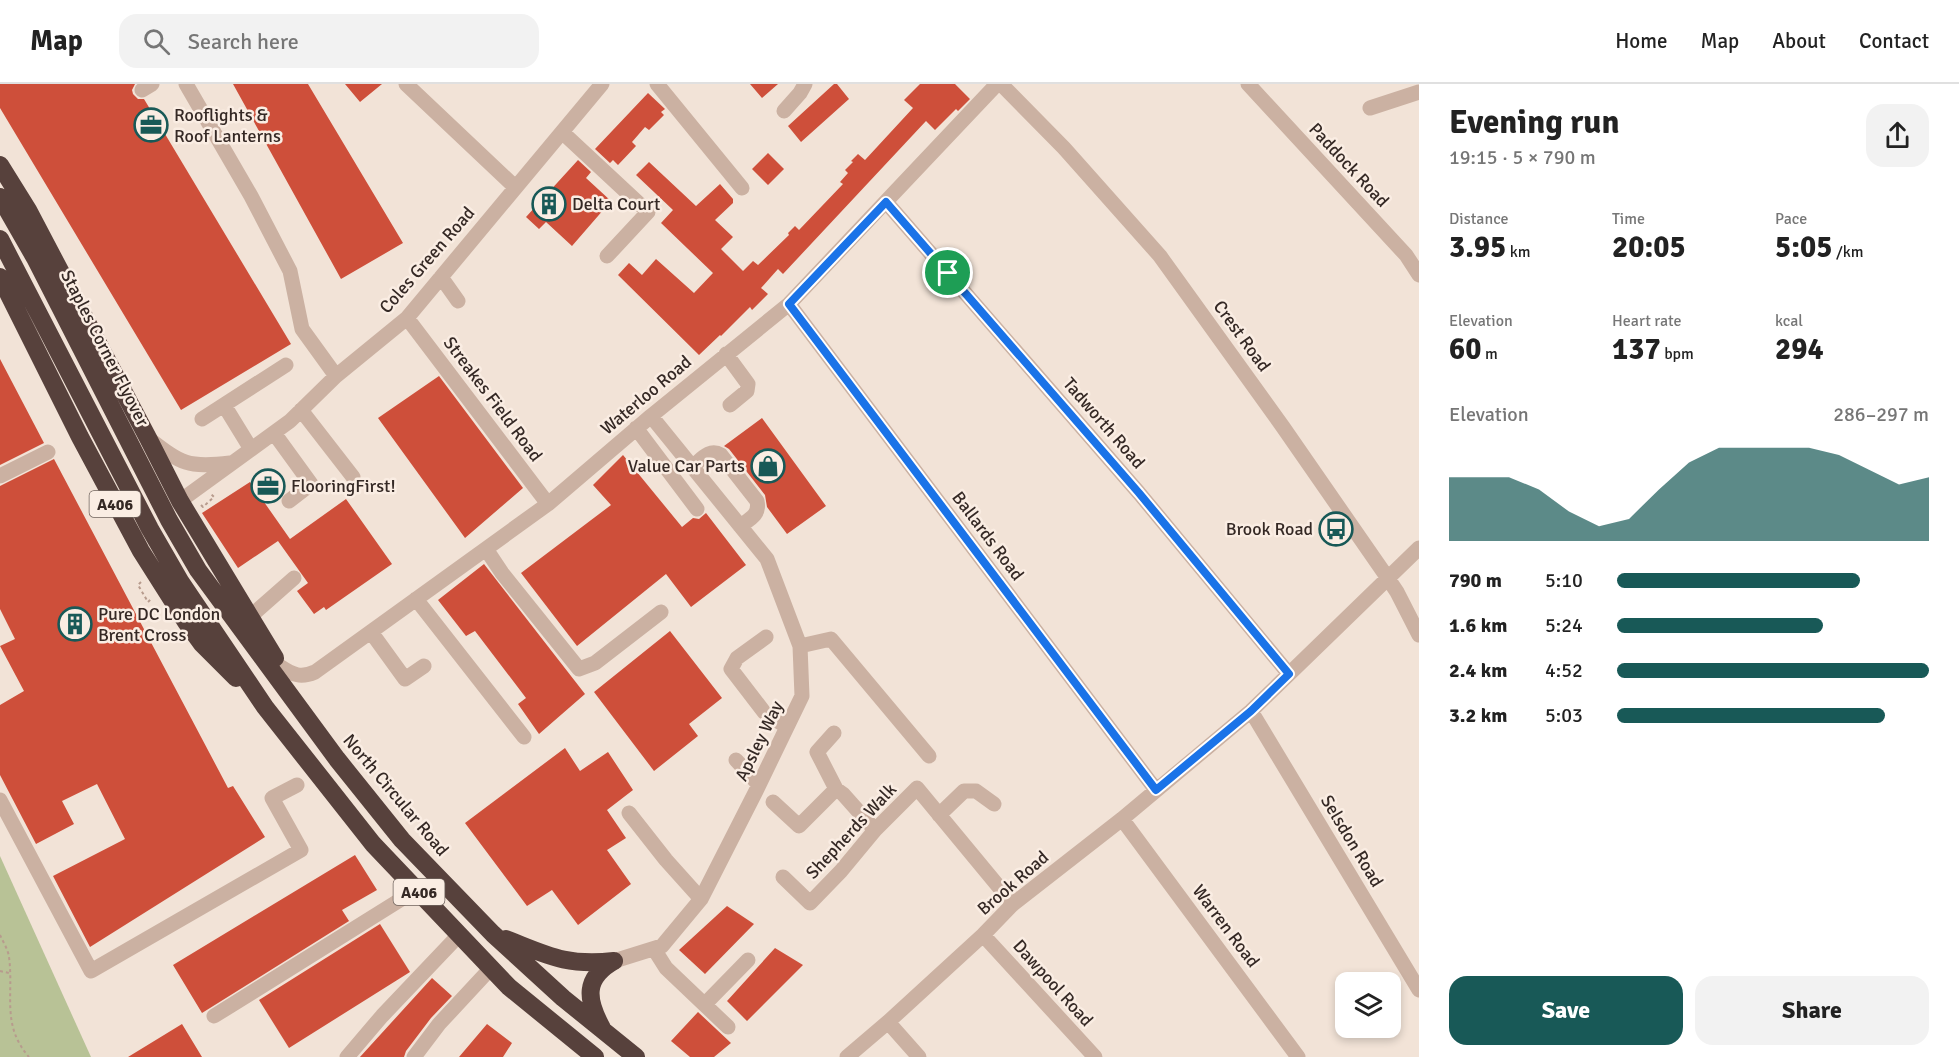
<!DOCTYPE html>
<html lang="en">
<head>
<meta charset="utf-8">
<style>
	body { margin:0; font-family:Signika,sans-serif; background:#f2f2f2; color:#222; height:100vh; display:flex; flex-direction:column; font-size:22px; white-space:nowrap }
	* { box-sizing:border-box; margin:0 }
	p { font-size:20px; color:#767676 }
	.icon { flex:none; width:33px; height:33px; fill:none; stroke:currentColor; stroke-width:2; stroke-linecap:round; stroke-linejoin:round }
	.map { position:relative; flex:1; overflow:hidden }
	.drawer { display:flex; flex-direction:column; background:#fff; width:540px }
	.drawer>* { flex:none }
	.tools { position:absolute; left:1335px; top:888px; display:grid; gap:12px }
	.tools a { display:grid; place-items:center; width:66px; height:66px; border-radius:12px; background:#fff; box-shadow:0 3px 9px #0003; font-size:30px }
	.pin { position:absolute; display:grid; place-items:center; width:51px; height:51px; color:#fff; margin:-26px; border:3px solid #fff; border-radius:50%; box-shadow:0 2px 6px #0007 }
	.round { display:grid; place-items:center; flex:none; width:63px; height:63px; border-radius:18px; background:#f2f2f2 }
	.summary { display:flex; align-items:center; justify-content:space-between; height:102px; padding:0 30px }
	h1 { font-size:33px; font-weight:800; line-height:45px }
	.stats { display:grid; grid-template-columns:repeat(3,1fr); gap:9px; height:102px; padding:6px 30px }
	.stats div { display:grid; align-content:center }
	.stats b { font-size:30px; font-weight:800 }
	.stats small { font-size:16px; font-weight:400 }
	.stats p { font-size:16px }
	.chart { height:168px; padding:12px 30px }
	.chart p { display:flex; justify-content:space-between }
	.chart svg { width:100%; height:108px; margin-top:6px; fill:#185957; opacity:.7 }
	.action { display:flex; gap:12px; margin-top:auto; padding:12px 30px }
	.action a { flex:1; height:69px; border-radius:18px; background:#185957; color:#fff; font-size:24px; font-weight:800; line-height:69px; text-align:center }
	.action a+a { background:#f2f2f2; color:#222 }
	ul { padding:0 30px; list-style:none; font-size:20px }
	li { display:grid; grid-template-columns:96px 72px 1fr; align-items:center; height:45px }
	li i { height:15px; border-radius:8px; background:#185957 }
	header { display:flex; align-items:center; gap:36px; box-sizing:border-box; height:84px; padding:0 30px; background:#fff; border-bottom:2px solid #e0e0e0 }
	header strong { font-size:28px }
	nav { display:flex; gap:33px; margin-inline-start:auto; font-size:21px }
	.search { width:420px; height:54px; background:#f2f2f2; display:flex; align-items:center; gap:15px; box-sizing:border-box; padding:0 21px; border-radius:18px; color:#767676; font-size:22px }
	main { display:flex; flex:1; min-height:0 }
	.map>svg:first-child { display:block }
	.green { fill:#b8c296 }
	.building { fill:#ce4f3a }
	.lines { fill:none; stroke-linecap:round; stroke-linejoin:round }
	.path { stroke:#b79b8d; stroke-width:2; stroke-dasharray:3 3; stroke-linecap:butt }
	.minor { stroke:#cbb1a2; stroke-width:15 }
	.highway { stroke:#57413c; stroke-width:18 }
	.route-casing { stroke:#fff; stroke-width:12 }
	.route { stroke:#1a73e8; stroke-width:8 }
	.labels { text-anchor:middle; stroke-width:5; stroke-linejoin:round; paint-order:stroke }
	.shield { fill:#faede3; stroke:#70645e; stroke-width:1.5 }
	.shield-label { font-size:16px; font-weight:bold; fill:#352925 }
	.poi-label { font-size:18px; fill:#352925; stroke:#faede3; text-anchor:start }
	.street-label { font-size:18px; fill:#352925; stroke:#faede3 }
</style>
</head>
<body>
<header>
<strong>Map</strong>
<div class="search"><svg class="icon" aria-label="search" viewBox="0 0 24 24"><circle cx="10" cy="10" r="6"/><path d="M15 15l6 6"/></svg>Search here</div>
<nav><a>Home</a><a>Map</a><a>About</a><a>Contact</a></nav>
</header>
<main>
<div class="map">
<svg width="1419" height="973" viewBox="0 0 1419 973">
	<rect width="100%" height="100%" fill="#f2e3d7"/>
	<path class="green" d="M0,772L91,973H0Z"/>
	<path class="building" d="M0,0H135L132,6L133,10L138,15H144L291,260L181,326L0,24Z
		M233,0H308L403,159L341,195Z
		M345,0H382L360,18Z
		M750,0H778L762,14Z
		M834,0H837L849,15L801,58L788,42Z
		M920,0H955L970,15L958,27L956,25L935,46L926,37L783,190L778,185L761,204L768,210L752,226L750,223L721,252L720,251L699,271L618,191L629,179L642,191L656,175L694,209L713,189L661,139L673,126L636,91L649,78L696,122L720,100L733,115V119L715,136L733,153L721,165L743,187L753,177L758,181L789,151L788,149L795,142L799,146L843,100L840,98L848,89L845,86L853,78L851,77L858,70L865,76L913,24L904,16Z
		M648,9L665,25L661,28L664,31L649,46L645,43L632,58L636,62L618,81L613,76L610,79L595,65Z
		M768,69L784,85L768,101L752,85Z
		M578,76L591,88L586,94L611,117L572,162L546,138L539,145L526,133Z
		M0,275L44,359L0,381Z
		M439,292L523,404L465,454L378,334Z
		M762,334L826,422L787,450L767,423L765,411L729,365L724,362Z
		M623,371L682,443L693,434L699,435L706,429L746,481L691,523L666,490L577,562L521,489L611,421L593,401Z
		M54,375L228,704L233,702L265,753L90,863L53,792L125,755L97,700L62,717L74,740L36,760L0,691V621L24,607L0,562L15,555L0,525V402Z
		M250,398L290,455L346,415L392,480L326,526L324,523L314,530L297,507L308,499L278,457L238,484L202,429Z
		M484,480L585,610L539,650L518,620L526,614L475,547L466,552L438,516Z
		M670,547L722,614L689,640L698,652L654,687L594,608Z
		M565,664L580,687L608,668L633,706L607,726L626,754L607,766L631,800L578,841L552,806L527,822L465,739Z
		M355,771L377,806L342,826L349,837L202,929L173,881Z
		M727,822L754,840L705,890L679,866Z
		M380,840L410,888L289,964L259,916Z
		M775,864L803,881L747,937L727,917Z
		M432,894L452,912L431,934L406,967L404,973H360Z
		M698,928L731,959L714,973H690L671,957Z
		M182,940L202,973H128Z
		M487,940L512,959L503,973H459Z"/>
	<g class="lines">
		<path class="path" d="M201,421L203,423L214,413L211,410
			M141,498L138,501L148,518L152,514
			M0,851C3,858 8,865 9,873C14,911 1,941 29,973
			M0,887L9,889"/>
		<path class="minor" d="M186,0L251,112L290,187L302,245L336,292
			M406,0L515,103
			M657,0L742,104
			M1001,0L1064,64L1160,172L1283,343L1387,493L1397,508L1419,551
			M1248,0L1406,171L1419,191
			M142,6L152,0
			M1370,24L1419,8
			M784,27L800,9L805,0
			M562,48L648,128L607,172
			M886,118L1139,409L1289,590
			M441,193L458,217
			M789,220L1156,706
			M407,234L548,420
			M726,270L748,300L747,307L730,321
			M224,321L251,365
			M301,326L353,393
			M202,335L286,281
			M636,344L697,425
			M274,349L311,400L289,417
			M148,354C182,380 187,384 230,379
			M692,383C701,376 709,364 721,371L757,417C760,431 750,435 740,442
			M0,392L48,368
			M180,417L290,337L336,292L407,234L602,0
			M486,465L502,489L579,585L595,579L661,528
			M416,515L524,653
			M251,532L294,494
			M371,548L405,595L424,582
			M766,553L737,574L731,585L764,628L787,643
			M800,562L831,555L929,672
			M281,583C293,591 301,594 315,588L548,420L651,332L789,220L997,0
			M1251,627L1419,906
			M834,649L817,668L836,705
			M736,676L759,701
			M0,716L91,887L301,766L272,714L297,701
			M773,718L799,742L836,705L843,710L875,746
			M629,729L666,776L701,815
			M939,731L964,707H976L994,720
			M1122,735L1298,973
			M783,793L810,819L841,787L875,746L917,704L1013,820
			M983,851L1095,973
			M654,865L666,884L728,943
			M614,877L662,862L701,815L756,707L802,612L800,562L767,475L651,332
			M705,920L748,876
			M214,932L416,806
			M888,938L919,973
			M347,973L382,932L459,851
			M414,973L439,940L491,884
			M847,973L888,938L983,851L1013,820L1122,735L1251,627L1419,464"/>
		<path class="highway" d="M0,81L28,126L148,354L180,417L275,574
			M0,113L35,174L169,436L198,486L337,675L402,756L493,850L563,914L636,973
			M0,155L150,445L180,497L265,623L373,760L509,903L595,973
			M0,193L80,353L141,467L186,538L202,560L236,594
			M506,855C549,872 566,882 614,877
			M602,944C586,915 584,894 614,877"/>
	</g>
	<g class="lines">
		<defs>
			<path id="route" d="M886,118L1139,409L1289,590L1251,627L1156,706L789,220Z"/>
		</defs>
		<use href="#route" class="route-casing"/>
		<use href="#route" class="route"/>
	</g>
	<defs>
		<symbol id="office-ring" viewBox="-11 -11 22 22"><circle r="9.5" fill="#faede3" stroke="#185957" stroke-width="1.5"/><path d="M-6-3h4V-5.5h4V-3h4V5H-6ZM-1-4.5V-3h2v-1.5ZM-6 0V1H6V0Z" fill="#185957"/></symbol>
		<symbol id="building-ring" viewBox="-11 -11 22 22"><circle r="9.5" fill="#faede3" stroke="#185957" stroke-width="1.5"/><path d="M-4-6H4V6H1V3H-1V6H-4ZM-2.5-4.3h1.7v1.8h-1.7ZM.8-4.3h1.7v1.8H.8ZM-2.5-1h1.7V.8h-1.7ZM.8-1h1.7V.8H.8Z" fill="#185957"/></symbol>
		<symbol id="shop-ring" viewBox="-11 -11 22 22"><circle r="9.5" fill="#faede3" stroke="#185957" stroke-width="1.5"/><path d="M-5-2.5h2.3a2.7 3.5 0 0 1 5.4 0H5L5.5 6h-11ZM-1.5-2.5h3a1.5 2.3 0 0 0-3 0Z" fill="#185957"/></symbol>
		<symbol id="bus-ring" viewBox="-11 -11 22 22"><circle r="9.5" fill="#faede3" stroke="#185957" stroke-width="1.5"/><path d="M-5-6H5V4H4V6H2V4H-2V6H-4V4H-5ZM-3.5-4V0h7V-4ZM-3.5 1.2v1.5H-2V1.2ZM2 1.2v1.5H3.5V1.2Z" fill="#185957"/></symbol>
	</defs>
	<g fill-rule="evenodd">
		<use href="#office-ring" x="132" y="22" width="38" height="38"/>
		<use href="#building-ring" x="530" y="101" width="38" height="38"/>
		<use href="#shop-ring" x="749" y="363" width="38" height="38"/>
		<use href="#office-ring" x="249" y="383" width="38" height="38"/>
		<use href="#bus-ring" x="1317" y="426" width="38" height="38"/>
		<use href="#building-ring" x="56" y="521" width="38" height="38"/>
	</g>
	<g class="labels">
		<g class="shield">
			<rect x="89.5" y="407" width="51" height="26" rx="4.5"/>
			<rect x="393.5" y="795" width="51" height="26" rx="4.5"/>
		</g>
		<g class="shield-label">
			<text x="115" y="426">A406</text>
			<text x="419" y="814">A406</text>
		</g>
		<g class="poi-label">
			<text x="174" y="37">Rooflights &amp;<tspan x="174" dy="21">Roof Lanterns</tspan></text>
			<text x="572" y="126">Delta Court</text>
			<text x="745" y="388" text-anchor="end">Value Car Parts</text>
			<text x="291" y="408">FlooringFirst!</text>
			<text x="1313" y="451" text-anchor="end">Brook Road</text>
			<text x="98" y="536">Pure DC London<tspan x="98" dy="21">Brent Cross</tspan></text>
		</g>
		<g class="street-label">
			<text transform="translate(1349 81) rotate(47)" y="6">Paddock Road</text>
			<text transform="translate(427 176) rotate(-49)" y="6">Coles Green Road</text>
			<text transform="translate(1242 252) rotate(54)" y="6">Crest Road</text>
			<text transform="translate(105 264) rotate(63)" y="6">Staples Corner Flyover</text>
			<text transform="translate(646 311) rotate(-40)" y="6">Waterloo Road</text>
			<text transform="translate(493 315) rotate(53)" y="6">Streakes Field Road</text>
			<text transform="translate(1104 339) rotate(49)" y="6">Tadworth Road</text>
			<text transform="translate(988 452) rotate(53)" y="6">Ballards Road</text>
			<text transform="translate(759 657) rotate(-64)" y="6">Apsley Way</text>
			<text transform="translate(396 711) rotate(50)" y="6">North Circular Road</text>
			<text transform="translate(851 747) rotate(-47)" y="6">Shepherds Walk</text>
			<text transform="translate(1352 757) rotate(59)" y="6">Selsdon Road</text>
			<text transform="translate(1013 799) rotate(-41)" y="6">Brook Road</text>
			<text transform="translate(1226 842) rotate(53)" y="6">Warren Road</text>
			<text transform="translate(1053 899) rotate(48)" y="6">Dawpool Road</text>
		</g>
	</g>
</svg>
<div class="tools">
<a><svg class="icon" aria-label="layers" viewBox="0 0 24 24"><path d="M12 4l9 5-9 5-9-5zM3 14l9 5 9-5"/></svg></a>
</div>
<div class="pin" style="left:948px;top:189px;background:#1e9e55"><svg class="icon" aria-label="arrive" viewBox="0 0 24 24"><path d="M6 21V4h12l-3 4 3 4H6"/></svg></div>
</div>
<section class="drawer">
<div class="summary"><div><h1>Evening run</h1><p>19:15 · 5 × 790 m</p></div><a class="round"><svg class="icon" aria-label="share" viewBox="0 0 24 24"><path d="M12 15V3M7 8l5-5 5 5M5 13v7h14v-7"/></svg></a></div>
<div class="stats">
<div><p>Distance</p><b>3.95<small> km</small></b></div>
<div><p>Time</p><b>20:05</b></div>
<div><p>Pace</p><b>5:05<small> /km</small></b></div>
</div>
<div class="stats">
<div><p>Elevation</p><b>60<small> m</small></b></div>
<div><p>Heart rate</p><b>137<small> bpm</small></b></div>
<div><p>kcal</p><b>294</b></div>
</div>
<div class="chart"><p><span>Elevation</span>286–297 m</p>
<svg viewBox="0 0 160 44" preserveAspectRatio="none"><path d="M0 44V18L10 18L20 18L30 23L40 32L50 38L60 35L70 23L80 12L90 6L100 6L110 6L120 6L130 9L140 15L150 21L160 18V44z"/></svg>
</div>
<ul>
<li><b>790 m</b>5:10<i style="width:78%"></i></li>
<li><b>1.6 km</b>5:24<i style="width:66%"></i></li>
<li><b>2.4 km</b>4:52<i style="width:100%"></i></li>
<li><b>3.2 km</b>5:03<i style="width:86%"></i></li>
</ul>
<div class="action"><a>Save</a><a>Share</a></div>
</section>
</main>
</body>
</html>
